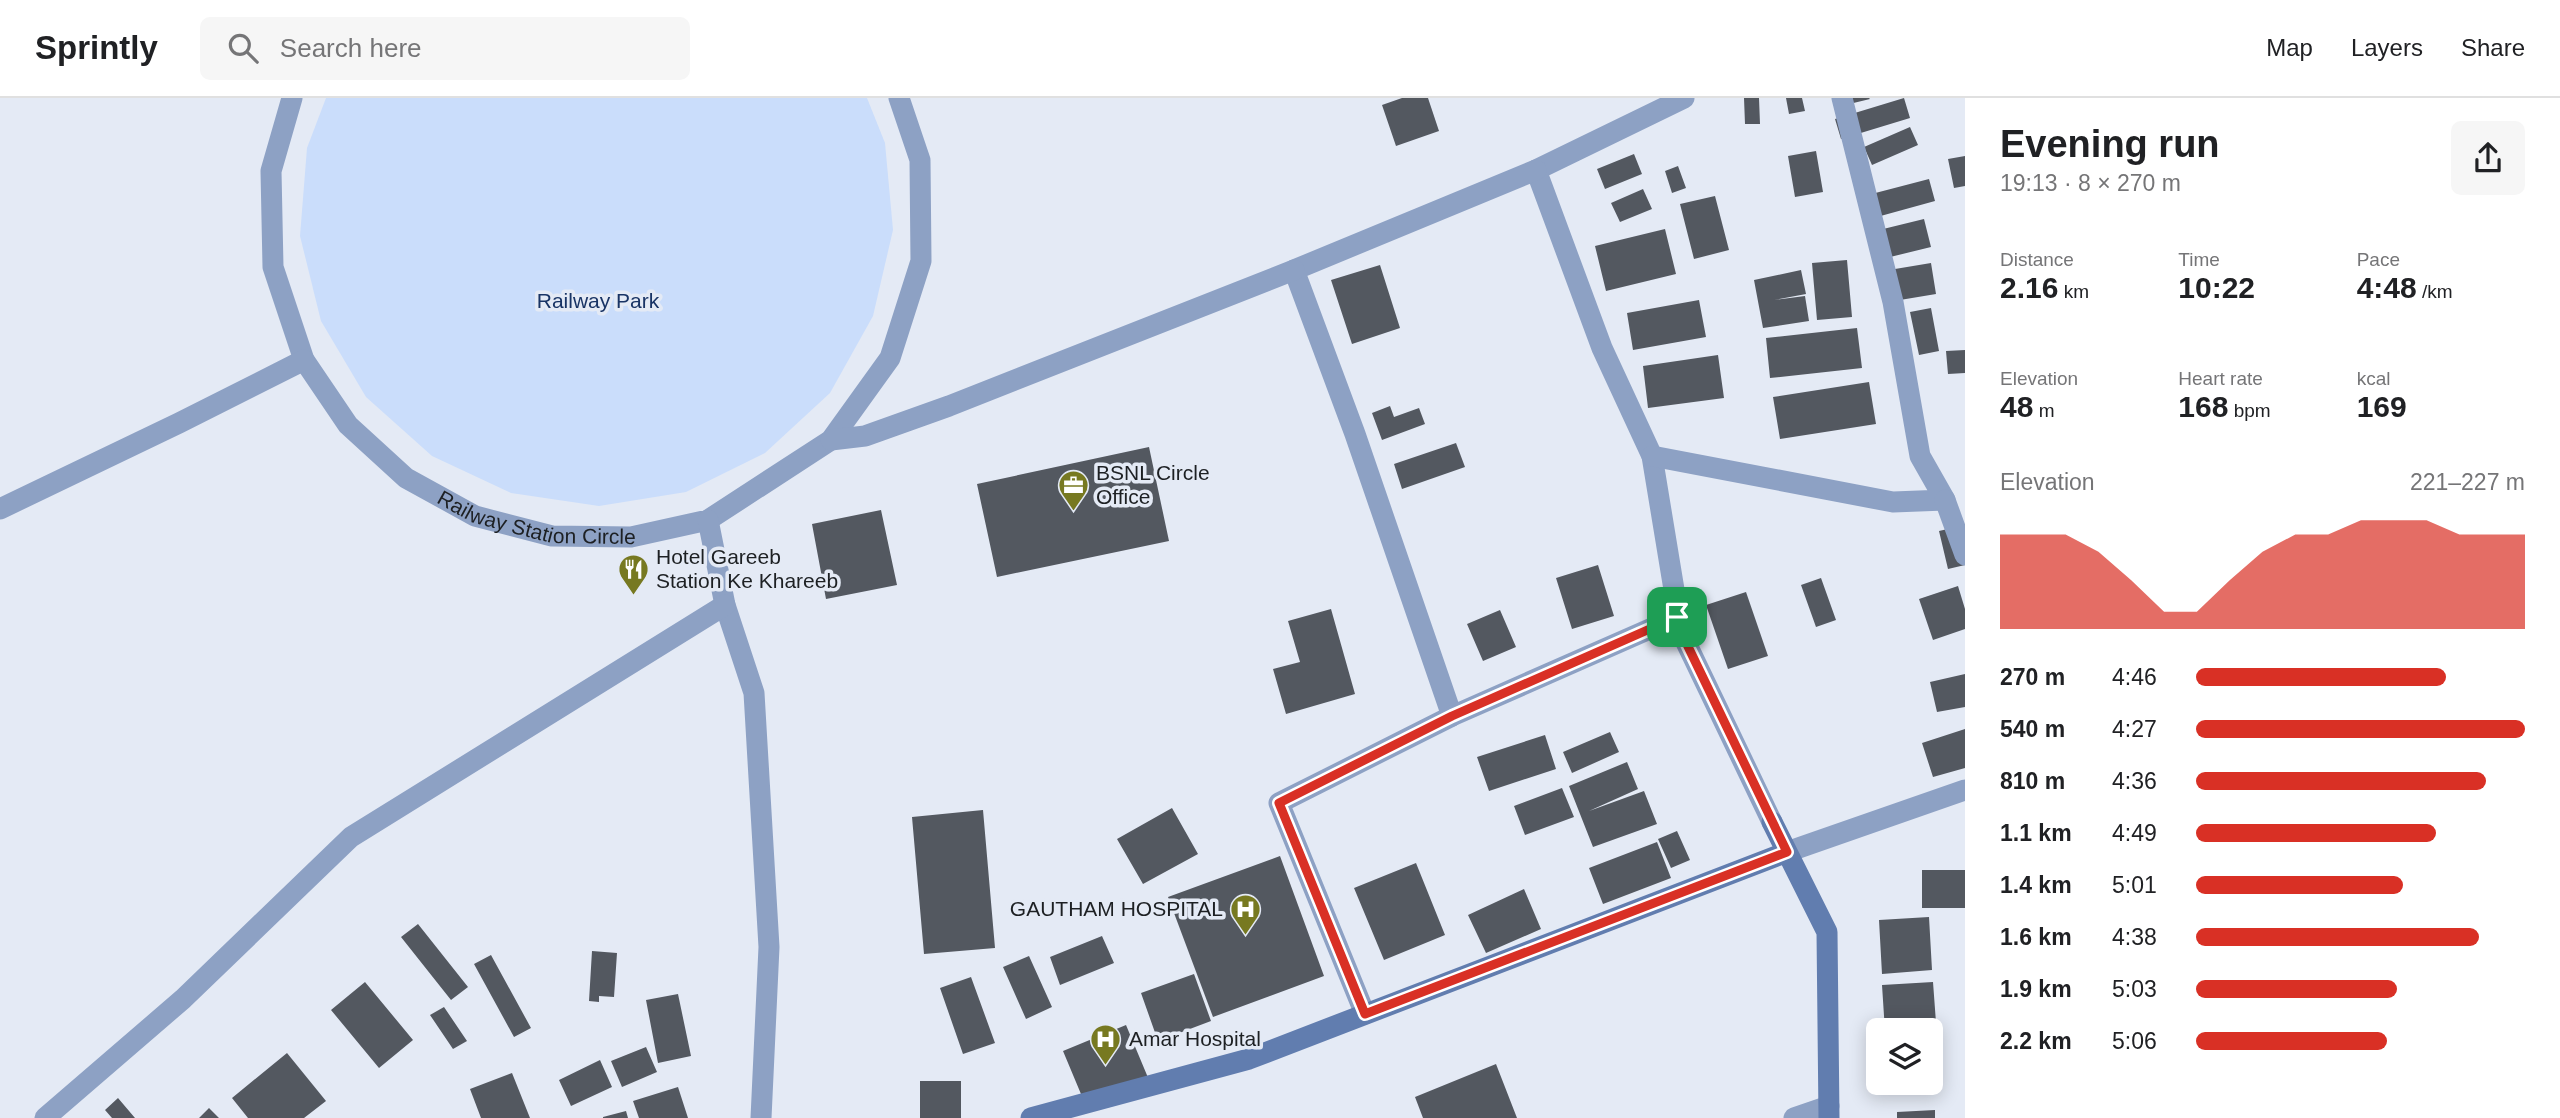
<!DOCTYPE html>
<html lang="en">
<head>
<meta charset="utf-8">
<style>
	body { margin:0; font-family:Arial,sans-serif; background:#f6f6f6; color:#202124; height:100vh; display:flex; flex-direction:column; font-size:26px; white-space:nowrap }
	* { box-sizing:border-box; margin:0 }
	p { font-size:23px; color:#757577 }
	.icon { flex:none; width:38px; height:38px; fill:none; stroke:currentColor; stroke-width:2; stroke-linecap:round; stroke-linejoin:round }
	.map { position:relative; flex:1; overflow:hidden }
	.panel { display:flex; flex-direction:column; background:#fff; width:595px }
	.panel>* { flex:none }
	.tools { position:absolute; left:1866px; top:920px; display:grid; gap:14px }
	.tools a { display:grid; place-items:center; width:77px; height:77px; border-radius:10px; background:#fff; box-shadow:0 4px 18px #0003; font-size:35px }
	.pin { position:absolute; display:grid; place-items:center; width:60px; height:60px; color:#fff; margin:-30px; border-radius:14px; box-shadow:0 4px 10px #0006 }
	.round { display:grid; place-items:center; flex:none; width:74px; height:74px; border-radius:10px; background:#f6f6f6 }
	.overview { display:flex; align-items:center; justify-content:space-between; height:119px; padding:0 35px }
	h1 { font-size:38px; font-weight:600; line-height:52px }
	.stats { display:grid; grid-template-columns:repeat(3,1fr); gap:10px; height:119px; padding:7px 35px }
	.stats div { display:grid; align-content:center }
	.stats b { font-size:30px; font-weight:600 }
	.stats small { font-size:19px; font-weight:400 }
	.stats p { font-size:19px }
	.chart { height:196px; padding:14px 35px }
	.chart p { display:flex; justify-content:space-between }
	.chart svg { width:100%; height:126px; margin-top:7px; fill:#d93025; opacity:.7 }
	ul { padding:0 35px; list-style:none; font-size:23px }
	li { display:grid; grid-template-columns:112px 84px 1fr; align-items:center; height:52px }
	li i { height:18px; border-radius:9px; background:#d93025 }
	header { display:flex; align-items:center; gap:42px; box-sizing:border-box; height:98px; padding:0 35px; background:#fff; border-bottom:2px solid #e0e0e0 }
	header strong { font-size:33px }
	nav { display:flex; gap:38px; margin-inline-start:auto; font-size:24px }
	.search { width:490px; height:63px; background:#f6f6f6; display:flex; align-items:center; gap:18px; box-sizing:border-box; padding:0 24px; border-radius:10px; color:#757577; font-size:26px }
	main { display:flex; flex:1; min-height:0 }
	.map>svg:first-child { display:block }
	.green { fill:#caddfb }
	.building { fill:#535860 }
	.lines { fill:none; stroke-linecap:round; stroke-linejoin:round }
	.street { stroke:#8da1c4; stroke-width:21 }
	.secondary { stroke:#617daf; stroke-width:21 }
	.route-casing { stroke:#fff; stroke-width:14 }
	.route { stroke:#d93025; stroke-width:9 }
	.labels { text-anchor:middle; stroke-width:7; stroke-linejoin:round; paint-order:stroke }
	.park-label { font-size:21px; fill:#193465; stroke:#e4eaf5 }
	.poi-label { font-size:21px; fill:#1d2023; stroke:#e4eaf5; text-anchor:start }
	.street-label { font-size:21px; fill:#1d2023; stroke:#e4eaf5 }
</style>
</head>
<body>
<header>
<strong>Sprintly</strong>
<div class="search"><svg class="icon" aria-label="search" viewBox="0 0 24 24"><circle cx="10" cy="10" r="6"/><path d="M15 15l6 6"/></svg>Search here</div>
<nav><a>Map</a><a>Layers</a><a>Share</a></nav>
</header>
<main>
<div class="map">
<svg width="1965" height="1020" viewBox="0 0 1965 1020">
	<rect width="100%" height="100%" fill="#e4eaf5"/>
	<path class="green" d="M326,0H867L885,45L893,132L873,218L830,295L765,355L686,394L599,408L511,395L432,358L366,299L321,223L300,138L307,50Z"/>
	<path class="building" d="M1402,0H1428L1439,33L1396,48L1382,7Z
		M1744,0H1759L1760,26H1745Z
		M1786,0H1802L1805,13L1789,16Z
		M1839,0H1869L1870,1L1841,8Z
		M1904,0L1910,20L1841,41L1835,21Z
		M1910,29L1918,47L1872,67L1864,49Z
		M1816,53L1823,94L1795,99L1788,58Z
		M1634,56L1642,76L1605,91L1597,71Z
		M1965,58V88L1954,90L1948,61Z
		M1678,68L1686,90L1672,95L1665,73Z
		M1929,81L1935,103L1866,122L1860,99Z
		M1643,91L1652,111L1620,124L1611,105Z
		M1715,98L1729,152L1694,161L1680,106Z
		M1924,121L1931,149L1882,161L1875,133Z
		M1665,131L1676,176L1606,193L1595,148Z
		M1847,162L1852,219L1817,222L1812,165Z
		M1931,165L1936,196L1888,204L1883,173Z
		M1380,167L1400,230L1352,246L1331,182Z
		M1801,172L1806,196L1774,202L1805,198L1809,223L1763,230L1754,182Z
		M1699,202L1706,239L1633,252L1627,215Z
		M1931,210L1939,253L1919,257L1910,214Z
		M1857,230L1862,270L1770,280L1766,240Z
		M1965,252V275L1948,276L1946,253Z
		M1718,257L1724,300L1648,310L1643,268Z
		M1869,284L1876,326L1780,341L1773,299Z
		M1390,308L1394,319L1419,310L1425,326L1382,342L1372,315Z
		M1456,345L1465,369L1402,391L1394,366Z
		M1149,349L1169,443L997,479L977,386Z
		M881,412L897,487L826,501L812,426Z
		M1965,427V467L1948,471L1939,433Z
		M1598,467L1614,518L1572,531L1556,480Z
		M1821,480L1836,522L1816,529L1801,487Z
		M1958,488L1965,511V531L1933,542L1919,501Z
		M1746,494L1768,558L1728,571L1706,507Z
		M1331,511L1355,596L1286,616L1273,571L1300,564L1288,523Z
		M1500,512L1516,549L1483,563L1467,526Z
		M1965,576V609L1937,614L1930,584Z
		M1965,631V670L1933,679L1922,645Z
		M1610,634L1619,654L1572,675L1563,654Z
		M1545,637L1556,671L1489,693L1477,659Z
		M1627,664L1638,691L1589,713L1644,693L1657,726L1593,749L1569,688Z
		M1562,690L1574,719L1525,737L1514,708Z
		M1172,710L1198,756L1143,786L1117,741Z
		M983,712L995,850L924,856L912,719Z
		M1677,733L1690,762L1671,770L1658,741Z
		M1657,744L1671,780L1603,806L1589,770Z
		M1280,758L1324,878L1213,919L1168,799Z
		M1416,765L1445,837L1384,862L1354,790Z
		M1922,772H1965V810H1922Z
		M1524,791L1541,831L1486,855L1468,817Z
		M1929,819L1932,872L1882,876L1879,822Z
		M418,826L468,889L451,902L401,839Z
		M1102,838L1114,865L1060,887L1050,859Z
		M592,853L617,855L614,899L599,898V904L589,903Z
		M491,857L531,930L514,939L474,866Z
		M1029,858L1052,909L1026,921L1003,869Z
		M1194,876L1211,923L1158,943L1141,895Z
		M971,879L995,945L963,956L940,890Z
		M365,884L413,942L379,970L331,912Z
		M1933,884L1937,938L1930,939V933H1885L1882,887Z
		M678,896L691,958L658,965L646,902Z
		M444,909L467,943L453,951L430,917Z
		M1126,927L1149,982L1086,1008L1063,953Z
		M646,949L657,974L622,989L611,963Z
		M287,955L326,1003L304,1020H248L232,1000Z
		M600,962L612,989L571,1008L559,982Z
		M1496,966L1517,1020H1423L1415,999Z
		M512,975L530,1020H481L470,991Z
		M920,983H961V1020H920Z
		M678,989L688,1020H639L633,1003Z
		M118,1000L135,1020H112L105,1012Z
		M209,1010L219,1020H199Z
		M1935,1012V1020H1897V1014Z
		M626,1013L628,1020H603V1019Z"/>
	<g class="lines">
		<g class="street">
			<path id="s1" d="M292,0L271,73L273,169L304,262L348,327L406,380L475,418L552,438L631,439L708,422L831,342L890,260L921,163L920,62L899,0"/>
			<path d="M1684,0L1536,72L1602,250L1652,358L1681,534L1772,724"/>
			<path d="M1536,72L1294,172L1355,336L1452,618L1677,519"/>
			<path d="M831,342L865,338L949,308L1294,172"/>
			<path d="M1652,358L1893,404L1945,402L1920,358L1893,204L1842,0"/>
			<path d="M1945,402L1965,457"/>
			<path d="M0,411L179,325L304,262"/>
			<path d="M708,422L725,507L754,595L769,849L761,1020"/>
			<path d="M1787,754L1965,692"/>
			<path d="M1365,916L1279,705L1452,618"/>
			<path d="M45,1020L183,901L351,739L725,507"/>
			<path d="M1794,1020L1829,1008"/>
		</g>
		<path class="secondary" d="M1772,724L1827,834L1829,1020
			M1031,1020L1249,961L1787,754"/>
	</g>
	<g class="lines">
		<defs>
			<path id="route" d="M1677,519L1681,534L1787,754L1365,916L1279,705L1452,618Z"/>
		</defs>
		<use href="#route" class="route-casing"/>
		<use href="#route" class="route"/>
	</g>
	<defs>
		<symbol id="office-pin" viewBox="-11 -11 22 30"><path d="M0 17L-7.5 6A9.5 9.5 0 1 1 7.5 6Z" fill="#777921" stroke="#e4eaf5"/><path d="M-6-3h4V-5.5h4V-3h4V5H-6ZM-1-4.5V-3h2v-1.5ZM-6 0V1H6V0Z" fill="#fff"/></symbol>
		<symbol id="restaurant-pin" viewBox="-11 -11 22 30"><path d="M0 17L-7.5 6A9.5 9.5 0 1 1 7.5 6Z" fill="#777921" stroke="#e4eaf5"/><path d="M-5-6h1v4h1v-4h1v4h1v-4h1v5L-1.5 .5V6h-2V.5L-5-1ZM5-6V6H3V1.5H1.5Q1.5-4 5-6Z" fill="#fff"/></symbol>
		<symbol id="hospital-pin" viewBox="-11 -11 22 30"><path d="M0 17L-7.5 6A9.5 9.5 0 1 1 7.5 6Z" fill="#777921" stroke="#e4eaf5"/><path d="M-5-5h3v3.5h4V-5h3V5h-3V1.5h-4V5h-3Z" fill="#fff"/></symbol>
	</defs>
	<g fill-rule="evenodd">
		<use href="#office-pin" x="1056" y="370" width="35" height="47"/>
		<use href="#restaurant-pin" x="616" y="454" width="35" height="47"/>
		<use href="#hospital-pin" x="1228" y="794" width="35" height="47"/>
		<use href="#hospital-pin" x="1088" y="924" width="35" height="47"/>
	</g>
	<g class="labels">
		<g class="park-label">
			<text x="598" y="210">Railway Park</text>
		</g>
		<g class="poi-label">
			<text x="1096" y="382">BSNL Circle<tspan x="1096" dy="24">Office</tspan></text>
			<text x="656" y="466">Hotel Gareeb<tspan x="656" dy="24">Station Ke Khareeb</tspan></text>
			<text x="1223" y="818" text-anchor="end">GAUTHAM HOSPITAL</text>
			<text x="1129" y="948">Amar Hospital</text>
		</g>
		<g class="street-label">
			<text dy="7" stroke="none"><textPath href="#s1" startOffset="567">Railway Station Circle</textPath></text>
		</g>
	</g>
</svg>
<div class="tools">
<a><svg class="icon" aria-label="layers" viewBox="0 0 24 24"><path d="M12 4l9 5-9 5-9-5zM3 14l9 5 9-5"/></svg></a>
</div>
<div class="pin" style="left:1677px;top:519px;background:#1e9e55"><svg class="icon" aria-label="arrive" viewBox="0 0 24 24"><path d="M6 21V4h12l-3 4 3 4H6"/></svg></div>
</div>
<section class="panel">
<div class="overview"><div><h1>Evening run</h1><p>19:13 · 8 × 270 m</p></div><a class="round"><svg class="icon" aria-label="share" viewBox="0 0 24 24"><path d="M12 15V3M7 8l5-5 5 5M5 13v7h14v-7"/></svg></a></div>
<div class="stats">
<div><p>Distance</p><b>2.16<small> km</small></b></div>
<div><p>Time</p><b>10:22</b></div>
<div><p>Pace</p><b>4:48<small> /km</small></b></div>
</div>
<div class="stats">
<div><p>Elevation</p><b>48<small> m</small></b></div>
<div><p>Heart rate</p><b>168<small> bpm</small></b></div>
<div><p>kcal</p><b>169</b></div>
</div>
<div class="chart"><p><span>Elevation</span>221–227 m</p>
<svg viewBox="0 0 160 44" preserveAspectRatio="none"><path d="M0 44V11L10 11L20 11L30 17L40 27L50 38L60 38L70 27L80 17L90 11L100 11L110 6L120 6L130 6L140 11L150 11L160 11V44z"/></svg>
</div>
<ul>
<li><b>270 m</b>4:46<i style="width:76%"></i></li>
<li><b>540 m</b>4:27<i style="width:100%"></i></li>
<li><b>810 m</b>4:36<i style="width:88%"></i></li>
<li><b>1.1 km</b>4:49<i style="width:73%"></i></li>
<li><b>1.4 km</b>5:01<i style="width:63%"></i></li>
<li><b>1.6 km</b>4:38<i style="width:86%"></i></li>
<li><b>1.9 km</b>5:03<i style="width:61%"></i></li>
<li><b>2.2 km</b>5:06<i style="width:58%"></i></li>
</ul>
</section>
</main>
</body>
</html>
